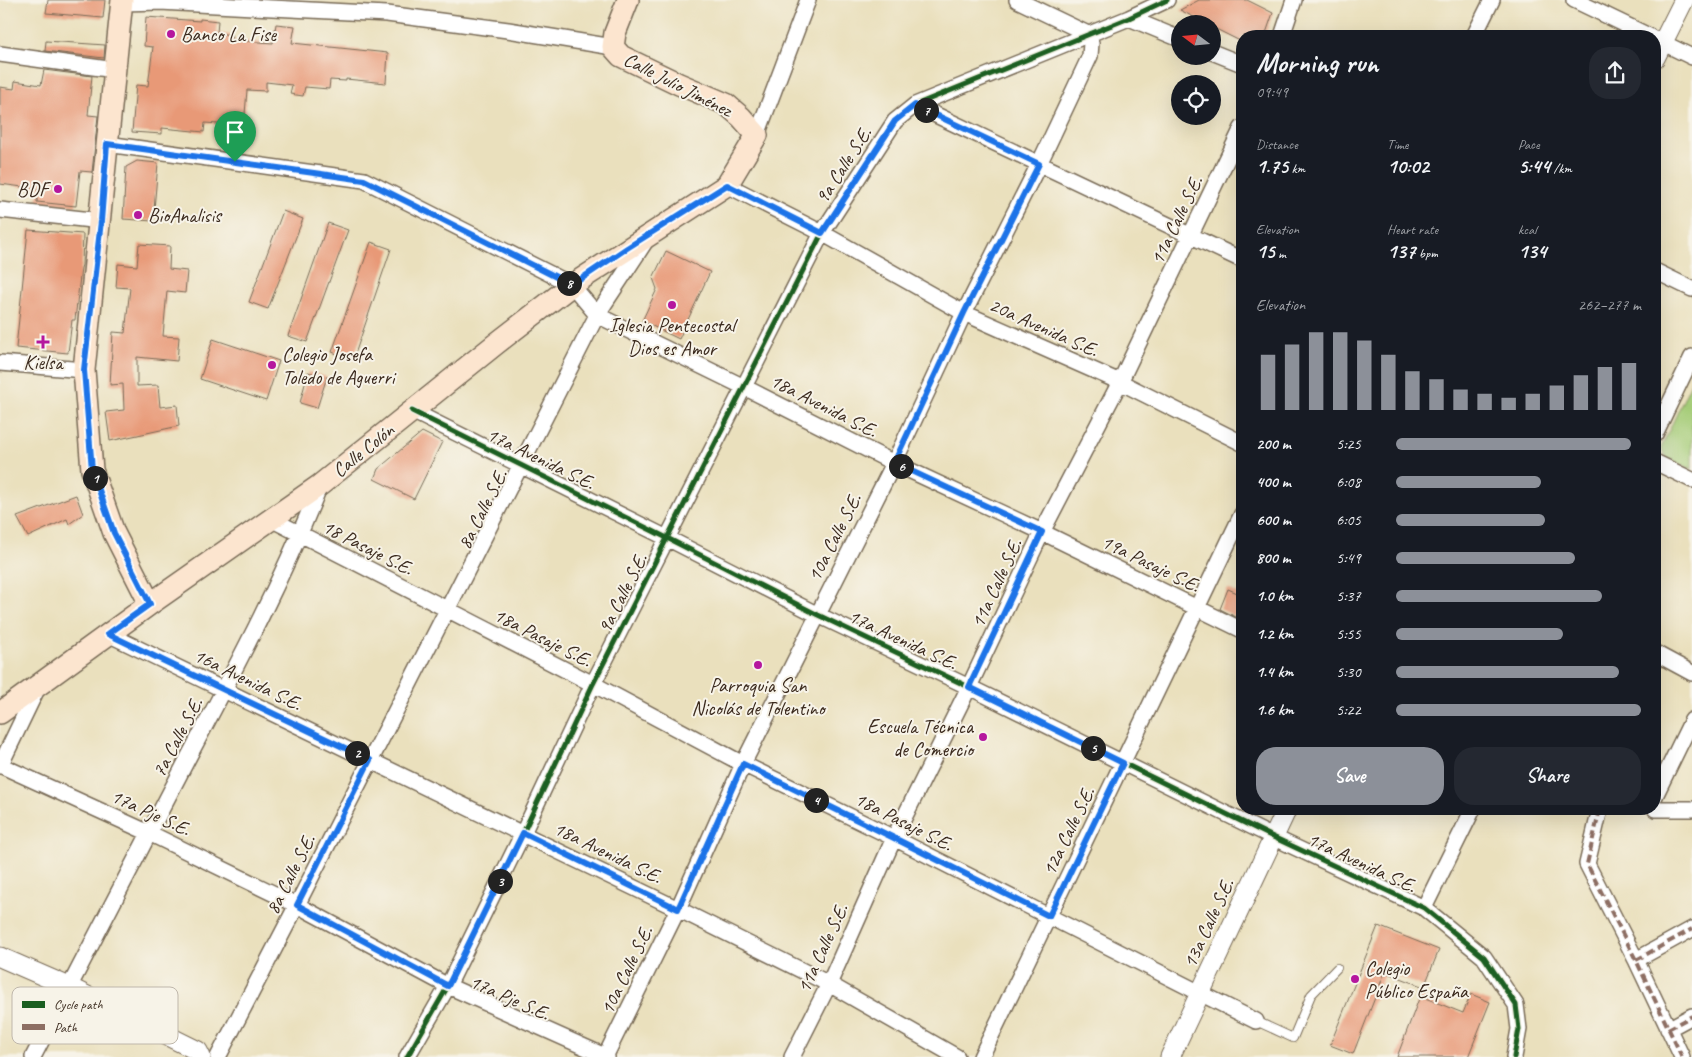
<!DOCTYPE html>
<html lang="en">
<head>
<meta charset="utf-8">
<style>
	body { margin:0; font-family:Caveat,sans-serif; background:#242831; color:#f1f3f6; height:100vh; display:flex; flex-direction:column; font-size:19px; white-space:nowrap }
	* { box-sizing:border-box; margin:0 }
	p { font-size:16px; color:#9ea1a6 }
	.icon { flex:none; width:28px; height:28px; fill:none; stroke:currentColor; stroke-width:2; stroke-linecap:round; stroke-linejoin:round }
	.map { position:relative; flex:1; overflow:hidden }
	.panel { position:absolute; left:1236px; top:30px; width:425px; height:785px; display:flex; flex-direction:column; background:#171b24; border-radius:20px; box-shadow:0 5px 20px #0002 }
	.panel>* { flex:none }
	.needle { width:32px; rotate:286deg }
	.tools { position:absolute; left:1171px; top:15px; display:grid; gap:10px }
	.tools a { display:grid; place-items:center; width:50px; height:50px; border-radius:50%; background:#171b24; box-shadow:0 5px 20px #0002; font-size:25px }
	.pin { position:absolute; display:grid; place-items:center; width:42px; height:42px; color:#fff; margin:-51px -21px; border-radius:50% 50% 50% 0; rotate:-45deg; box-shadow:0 0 5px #0007 }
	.pin .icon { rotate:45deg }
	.km { position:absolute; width:25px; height:25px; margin:-12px; border-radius:50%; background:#222; color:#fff; font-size:14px; line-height:25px; text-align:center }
	.round { display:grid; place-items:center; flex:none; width:52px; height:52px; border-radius:20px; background:#242831 }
	.headline { display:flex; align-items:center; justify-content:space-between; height:85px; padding:0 20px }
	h1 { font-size:28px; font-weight:700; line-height:38px }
	.metrics { display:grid; grid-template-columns:repeat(3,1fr); gap:8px; height:85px; padding:5px 20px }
	.metrics div { display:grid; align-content:center }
	.metrics b { font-size:21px; font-weight:700 }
	.metrics small { font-size:14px; font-weight:400 }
	.metrics p { font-size:14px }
	.chart { height:140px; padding:10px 20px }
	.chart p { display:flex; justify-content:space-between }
	.chart svg { width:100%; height:90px; margin-top:5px; stroke:#8c9099; stroke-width:6 }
	.button { display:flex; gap:10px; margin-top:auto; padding:10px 20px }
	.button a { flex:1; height:58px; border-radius:20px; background:#8c9099; color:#fff; font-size:20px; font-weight:700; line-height:58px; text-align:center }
	.button a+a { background:#242831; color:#f1f3f6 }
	ul { padding:0 20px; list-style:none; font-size:16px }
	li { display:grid; grid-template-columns:80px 60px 1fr; align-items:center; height:38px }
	li i { height:12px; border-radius:6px; background:#8c9099 }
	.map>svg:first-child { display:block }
	.green { fill:#a4cc77; stroke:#707b4a }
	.building { fill:#e89977 }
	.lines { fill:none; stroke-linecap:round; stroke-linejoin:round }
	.service-casing { stroke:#786a56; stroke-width:10 }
	.minor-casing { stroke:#786a56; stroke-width:18 }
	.tertiary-casing { stroke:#786a56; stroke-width:21 }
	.secondary-casing { stroke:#786a56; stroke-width:24 }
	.service { stroke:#fff; stroke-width:8 }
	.minor { stroke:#fff; stroke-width:15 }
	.tertiary { stroke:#fff; stroke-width:19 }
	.secondary { stroke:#fce5cf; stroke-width:21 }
	.quiet { stroke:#8d6e63; stroke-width:4; stroke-dasharray:8 4; stroke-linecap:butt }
	.cycleway-casing { stroke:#f7f3e8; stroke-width:8 }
	.cycleway { stroke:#1b5e20; stroke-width:5 }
	.route-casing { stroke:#fff; stroke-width:10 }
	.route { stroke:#1a73e8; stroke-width:6 }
	.poi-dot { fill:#b5179e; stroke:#f7f3e8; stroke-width:2 }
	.labels { text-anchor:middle; stroke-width:4; stroke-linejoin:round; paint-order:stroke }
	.poi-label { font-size:20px; fill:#3b2a1e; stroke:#f7f3e8; text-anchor:start }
	.street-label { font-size:20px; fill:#3b2a1e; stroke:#f7f3e8 }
	.key { fill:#f7f3e8; stroke:#bfb7ab; stroke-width:1 }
	.key-label { font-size:14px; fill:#3b2a1e }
</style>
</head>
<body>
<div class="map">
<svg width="1692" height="1057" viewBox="0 0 1692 1057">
	<rect width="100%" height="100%" fill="#f7f3e8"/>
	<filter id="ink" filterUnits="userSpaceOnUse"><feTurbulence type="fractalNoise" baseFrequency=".02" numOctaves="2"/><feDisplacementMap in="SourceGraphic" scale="10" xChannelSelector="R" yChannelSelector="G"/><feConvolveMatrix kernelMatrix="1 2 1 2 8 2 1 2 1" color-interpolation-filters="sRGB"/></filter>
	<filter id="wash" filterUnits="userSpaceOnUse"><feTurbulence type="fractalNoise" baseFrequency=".0096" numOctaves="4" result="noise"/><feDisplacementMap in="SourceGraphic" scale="20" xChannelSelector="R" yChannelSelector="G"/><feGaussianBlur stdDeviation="1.12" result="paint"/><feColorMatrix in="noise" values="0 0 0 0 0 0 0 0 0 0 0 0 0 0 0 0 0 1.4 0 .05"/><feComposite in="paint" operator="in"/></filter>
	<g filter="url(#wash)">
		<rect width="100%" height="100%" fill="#eae0bd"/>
		<path class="green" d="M1692,381V469L1667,458L1661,448Z"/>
		<g id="blocks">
			<path class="building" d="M48,0H105L103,18L46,13Z
				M1199,0H1247L1273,13L1265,36H1242V42L1212,27V24H1207L1180,10Z
				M146,17L200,21V19L218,21L217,33L232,35L231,40L273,43L276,24L295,26L292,43L388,53L386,83L346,79V81L330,80L329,89L305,87L303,96L290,94L292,85L266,82V91L247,90L244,126L205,123L204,132L162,128V134L132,132L136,85L148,86L153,47L144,46Z
				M46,41L105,45L104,58L45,51Z
				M44,70L92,76L88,115L98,116L92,172L80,171L76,206L37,202L38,189L0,184V87L14,89L15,81L41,85Z
				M137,161L158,163L153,221L123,219L126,167Z
				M283,211L303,219L268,309L249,302Z
				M328,223L348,230L307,342L288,336Z
				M28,230L83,234L82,265L81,268L75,320H72L68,353L16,348Z
				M371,242L391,249L353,360L332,352Z
				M139,244L170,246L169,269L187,271L185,293L167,291L163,336L179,337L177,361L137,357V386L158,385L160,407L177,405L179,426L110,441L106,412L124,410L123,384L110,385L113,332L125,333L130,288L116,287L118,264L137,266Z
				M666,251L710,272L679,339L642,321L657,289L653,278Z
				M213,339L279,361L266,401L200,379Z
				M308,372L327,377L317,408L300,403Z
				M422,432L442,442L414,499L374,479L378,469Z
				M76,495L83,514L69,524L67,519L28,537L17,517Z
				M1228,589L1242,595V620L1220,609Z
				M1378,926L1439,950L1424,987L1385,972L1353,1054L1330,1045Z
				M1471,994L1490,1002L1468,1057H1397L1420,996L1463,1013Z"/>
		</g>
	</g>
	<g filter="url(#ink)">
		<use href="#blocks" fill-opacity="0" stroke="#786a56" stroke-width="1"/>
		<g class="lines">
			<defs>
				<path id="service" d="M1256,1021L1293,1038L1311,995L1337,968"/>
				<path id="minor" d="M1574,0L1649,36
					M122,3L160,2L387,14L508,30L613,47
					M1129,18L1180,39
					M1282,36L1294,0
					M1474,36L1492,0
					M1655,39L1692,57
					M1212,52L1242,64
					M0,54L115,70
					M915,105L1242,260
					M757,135L808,0
					M107,144L364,180L572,285L597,315L744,387L894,463L1042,532L1242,630
					M727,185L822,233L964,313L1120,382L1242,443
					M0,210L101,221
					M1655,271L1692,289
					M0,363L84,370
					M412,411L667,538L818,615L969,687L1273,837L1424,908L1484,957L1516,1005L1519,1029L1514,1057
					M1655,434L1692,357
					M1655,462L1692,480
					M271,519L593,684L743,764L894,838L1200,993L1256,1021
					M108,634L678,909L829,984L957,1057
					M1655,653L1692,673
					M0,765L149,833L297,905L448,986L607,1057
					M0,766L38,687
					M1655,796L1692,720
					M1600,809L1587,864L1636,960L1682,1057
					M1655,809H1692
					M1424,908L1473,809
					M1636,960L1692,929
					M1668,1029L1692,1016
					M33,1057C85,957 136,857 188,758C235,669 283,579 320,485
					M218,1057L297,905L597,315L645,242
					M407,1057L448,986L523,833L593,684L822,233L895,121L915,105L1129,18L1167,0
					M605,1057L678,909L743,764L894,463L964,313L1039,164L1090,56L1091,43L1088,34L1017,0
					M792,1057L829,984L894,838L969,687L1042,532L1120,382L1242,128
					M981,1057L1242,514"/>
				<path id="tertiary" d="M1655,58L1684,0
					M0,957L69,987L198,1051L201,1057
					M1170,1057L1287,809"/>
				<path id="secondary" d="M122,0L84,370L92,470L114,533L150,604
					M0,713L150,604L320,485L497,343L572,285L727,185L757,135L741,117L726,104L679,84L621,56L613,47L615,33L628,0"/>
			</defs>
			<use href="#service" class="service-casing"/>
			<use href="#minor" class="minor-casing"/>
			<use href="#tertiary" class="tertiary-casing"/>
			<use href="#secondary" class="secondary-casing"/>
			<use href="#service" class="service"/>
			<use href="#minor" class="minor"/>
			<use href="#tertiary" class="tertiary"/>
			<use href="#secondary" class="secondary"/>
			<path class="quiet" d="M1600,809L1587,864L1636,960L1682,1057
				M1636,960L1692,929
				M1668,1029L1692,1016"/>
			<defs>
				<path id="cycleway" d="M412,411L667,538L818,615L969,687L1273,837L1424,908L1484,957L1516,1005L1519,1029L1514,1057
					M407,1057L448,986L523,833L593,684L822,233L895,121L915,105L1129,18L1167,0"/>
			</defs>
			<use href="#cycleway" class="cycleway-casing"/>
			<use href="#cycleway" class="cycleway"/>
		</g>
	</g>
	<g class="lines" filter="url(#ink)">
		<defs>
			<path id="route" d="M915,105L1039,164L964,313L894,463L1042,532L969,687L1123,763L1049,916L894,838L743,764L678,909L523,833L448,986L297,905L370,760L108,634L150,604L114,533L92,470L84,370L101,221L107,144L364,180L572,285L627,248L727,185L822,233L895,121Z"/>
		</defs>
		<use href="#route" class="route-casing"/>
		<use href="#route" class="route"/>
	</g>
	<g class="poi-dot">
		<circle cx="171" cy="34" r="5"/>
		<circle cx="58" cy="189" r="5"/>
		<circle cx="138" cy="215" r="5"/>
		<circle cx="672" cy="305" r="5"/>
		<path d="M40.5 334.5h5v5h5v5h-5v5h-5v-5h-5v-5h5z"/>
		<circle cx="272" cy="365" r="5"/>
		<circle cx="758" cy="665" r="5"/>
		<circle cx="983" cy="737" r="5"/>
		<circle cx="1355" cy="979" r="5"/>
	</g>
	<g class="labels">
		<g class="poi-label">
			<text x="181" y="41">Banco La Fise</text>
			<text x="48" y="196" text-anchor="end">BDF</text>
			<text x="148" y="222">BioAnalisis</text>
			<text x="672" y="332" text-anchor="middle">Iglesia Pentecostal<tspan x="672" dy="23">Dios es Amor</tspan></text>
			<text x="282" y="361">Colegio Josefa<tspan x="282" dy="23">Toledo de Aguerri</tspan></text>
			<text x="43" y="369" text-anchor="middle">Kielsa</text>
			<text x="758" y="692" text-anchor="middle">Parroquia San<tspan x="758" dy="23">Nicolás de Tolentino</tspan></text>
			<text x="973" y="733" text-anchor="end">Escuela Técnica<tspan x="973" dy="23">de Comercio</tspan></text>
			<text x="1365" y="975">Colegio<tspan x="1365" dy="23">Público España</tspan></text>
		</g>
		<g class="street-label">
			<text transform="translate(678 84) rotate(27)" y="7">Calle Julio Jiménez</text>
			<text transform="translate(843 165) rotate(-57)" y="7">9a Calle S.E.</text>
			<text transform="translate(1176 220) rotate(-64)" y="7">11a Calle S.E.</text>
			<text transform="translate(1044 327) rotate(24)" y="7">20a Avenida S.E.</text>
			<text transform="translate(824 405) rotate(27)" y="7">18a Avenida S.E.</text>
			<text transform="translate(363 450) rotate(-39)" y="7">Calle Colón</text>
			<text transform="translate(541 458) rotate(26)" y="7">17a Avenida S.E.</text>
			<text transform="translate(482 509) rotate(-63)" y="7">8a Calle S.E.</text>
			<text transform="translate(834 537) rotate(-63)" y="7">10a Calle S.E.</text>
			<text transform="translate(368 547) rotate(27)" y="7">18 Pasaje S.E.</text>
			<text transform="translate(1151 563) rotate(26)" y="7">19a Pasaje S.E.</text>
			<text transform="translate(996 583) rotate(-65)" y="7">11a Calle S.E.</text>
			<text transform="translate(622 593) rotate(-63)" y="7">9a Calle S.E.</text>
			<text transform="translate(543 637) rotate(27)" y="7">18a Pasaje S.E.</text>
			<text transform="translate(903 639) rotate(25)" y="7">17a Avenida S.E.</text>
			<text transform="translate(248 679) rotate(26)" y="7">16a Avenida S.E.</text>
			<text transform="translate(177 737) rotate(-62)" y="7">7a Calle S.E.</text>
			<text transform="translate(151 812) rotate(25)" y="7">17a Pje S.E.</text>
			<text transform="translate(904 821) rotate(27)" y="7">18a Pasaje S.E.</text>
			<text transform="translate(1068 831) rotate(-64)" y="7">12a Calle S.E.</text>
			<text transform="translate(608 852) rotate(26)" y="7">18a Avenida S.E.</text>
			<text transform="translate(1362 862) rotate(25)" y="7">17a Avenida S.E.</text>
			<text transform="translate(290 874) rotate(-63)" y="7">8a Calle S.E.</text>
			<text transform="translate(1208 923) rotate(-65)" y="7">13a Calle S.E.</text>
			<text transform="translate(822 948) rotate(-65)" y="7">11a Calle S.E.</text>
			<text transform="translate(626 970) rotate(-64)" y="7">10a Calle S.E.</text>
			<text transform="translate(510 997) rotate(24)" y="7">17a Pje S.E.</text>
		</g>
	</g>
	<rect x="12" y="987" width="166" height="57" rx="8" class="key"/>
	<rect x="22" y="1001" width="23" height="7" fill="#1b5e20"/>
	<rect x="22" y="1024" width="23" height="6" fill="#8d6e63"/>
	<g class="key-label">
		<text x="54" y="1009">Cycle path</text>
		<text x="54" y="1032">Path</text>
	</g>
</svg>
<div class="tools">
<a><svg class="needle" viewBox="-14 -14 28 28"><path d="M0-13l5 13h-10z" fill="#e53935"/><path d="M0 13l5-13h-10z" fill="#9ea1a6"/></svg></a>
<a><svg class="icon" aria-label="locate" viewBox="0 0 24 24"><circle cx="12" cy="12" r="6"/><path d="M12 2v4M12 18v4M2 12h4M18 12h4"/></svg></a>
</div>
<div class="pin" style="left:235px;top:162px;background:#1e9e55"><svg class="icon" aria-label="arrive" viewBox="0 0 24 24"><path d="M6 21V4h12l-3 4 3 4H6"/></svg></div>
<b class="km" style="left:95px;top:478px">1</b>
<b class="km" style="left:357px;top:753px">2</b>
<b class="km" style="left:500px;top:881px">3</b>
<b class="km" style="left:816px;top:800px">4</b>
<b class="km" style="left:1093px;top:748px">5</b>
<b class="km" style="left:901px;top:466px">6</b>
<b class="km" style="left:926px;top:110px">7</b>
<b class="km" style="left:569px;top:283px">8</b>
<section class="panel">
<div class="headline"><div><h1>Morning run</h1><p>09:49</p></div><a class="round"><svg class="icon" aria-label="share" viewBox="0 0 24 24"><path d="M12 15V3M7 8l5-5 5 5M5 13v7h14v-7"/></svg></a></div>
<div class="metrics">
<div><p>Distance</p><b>1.75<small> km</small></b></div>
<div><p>Time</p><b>10:02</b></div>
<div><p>Pace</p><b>5:44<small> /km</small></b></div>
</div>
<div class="metrics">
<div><p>Elevation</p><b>15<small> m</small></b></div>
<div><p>Heart rate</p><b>137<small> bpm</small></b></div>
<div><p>kcal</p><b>134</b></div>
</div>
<div class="chart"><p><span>Elevation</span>262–277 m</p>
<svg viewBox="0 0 160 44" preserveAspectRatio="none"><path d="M5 44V17M15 44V12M25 44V6M35 44V6M45 44V10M55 44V17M65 44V25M75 44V29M85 44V34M95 44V36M105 44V38M115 44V36M125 44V32M135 44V27M145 44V23M155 44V21"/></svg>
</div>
<ul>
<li><b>200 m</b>5:25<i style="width:96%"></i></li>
<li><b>400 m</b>6:08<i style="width:59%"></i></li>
<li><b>600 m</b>6:05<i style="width:61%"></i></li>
<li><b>800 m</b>5:49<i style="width:73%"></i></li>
<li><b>1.0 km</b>5:37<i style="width:84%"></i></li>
<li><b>1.2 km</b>5:55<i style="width:68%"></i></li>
<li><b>1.4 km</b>5:30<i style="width:91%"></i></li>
<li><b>1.6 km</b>5:22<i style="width:100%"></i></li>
</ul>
<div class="button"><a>Save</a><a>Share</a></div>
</section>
</div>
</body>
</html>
